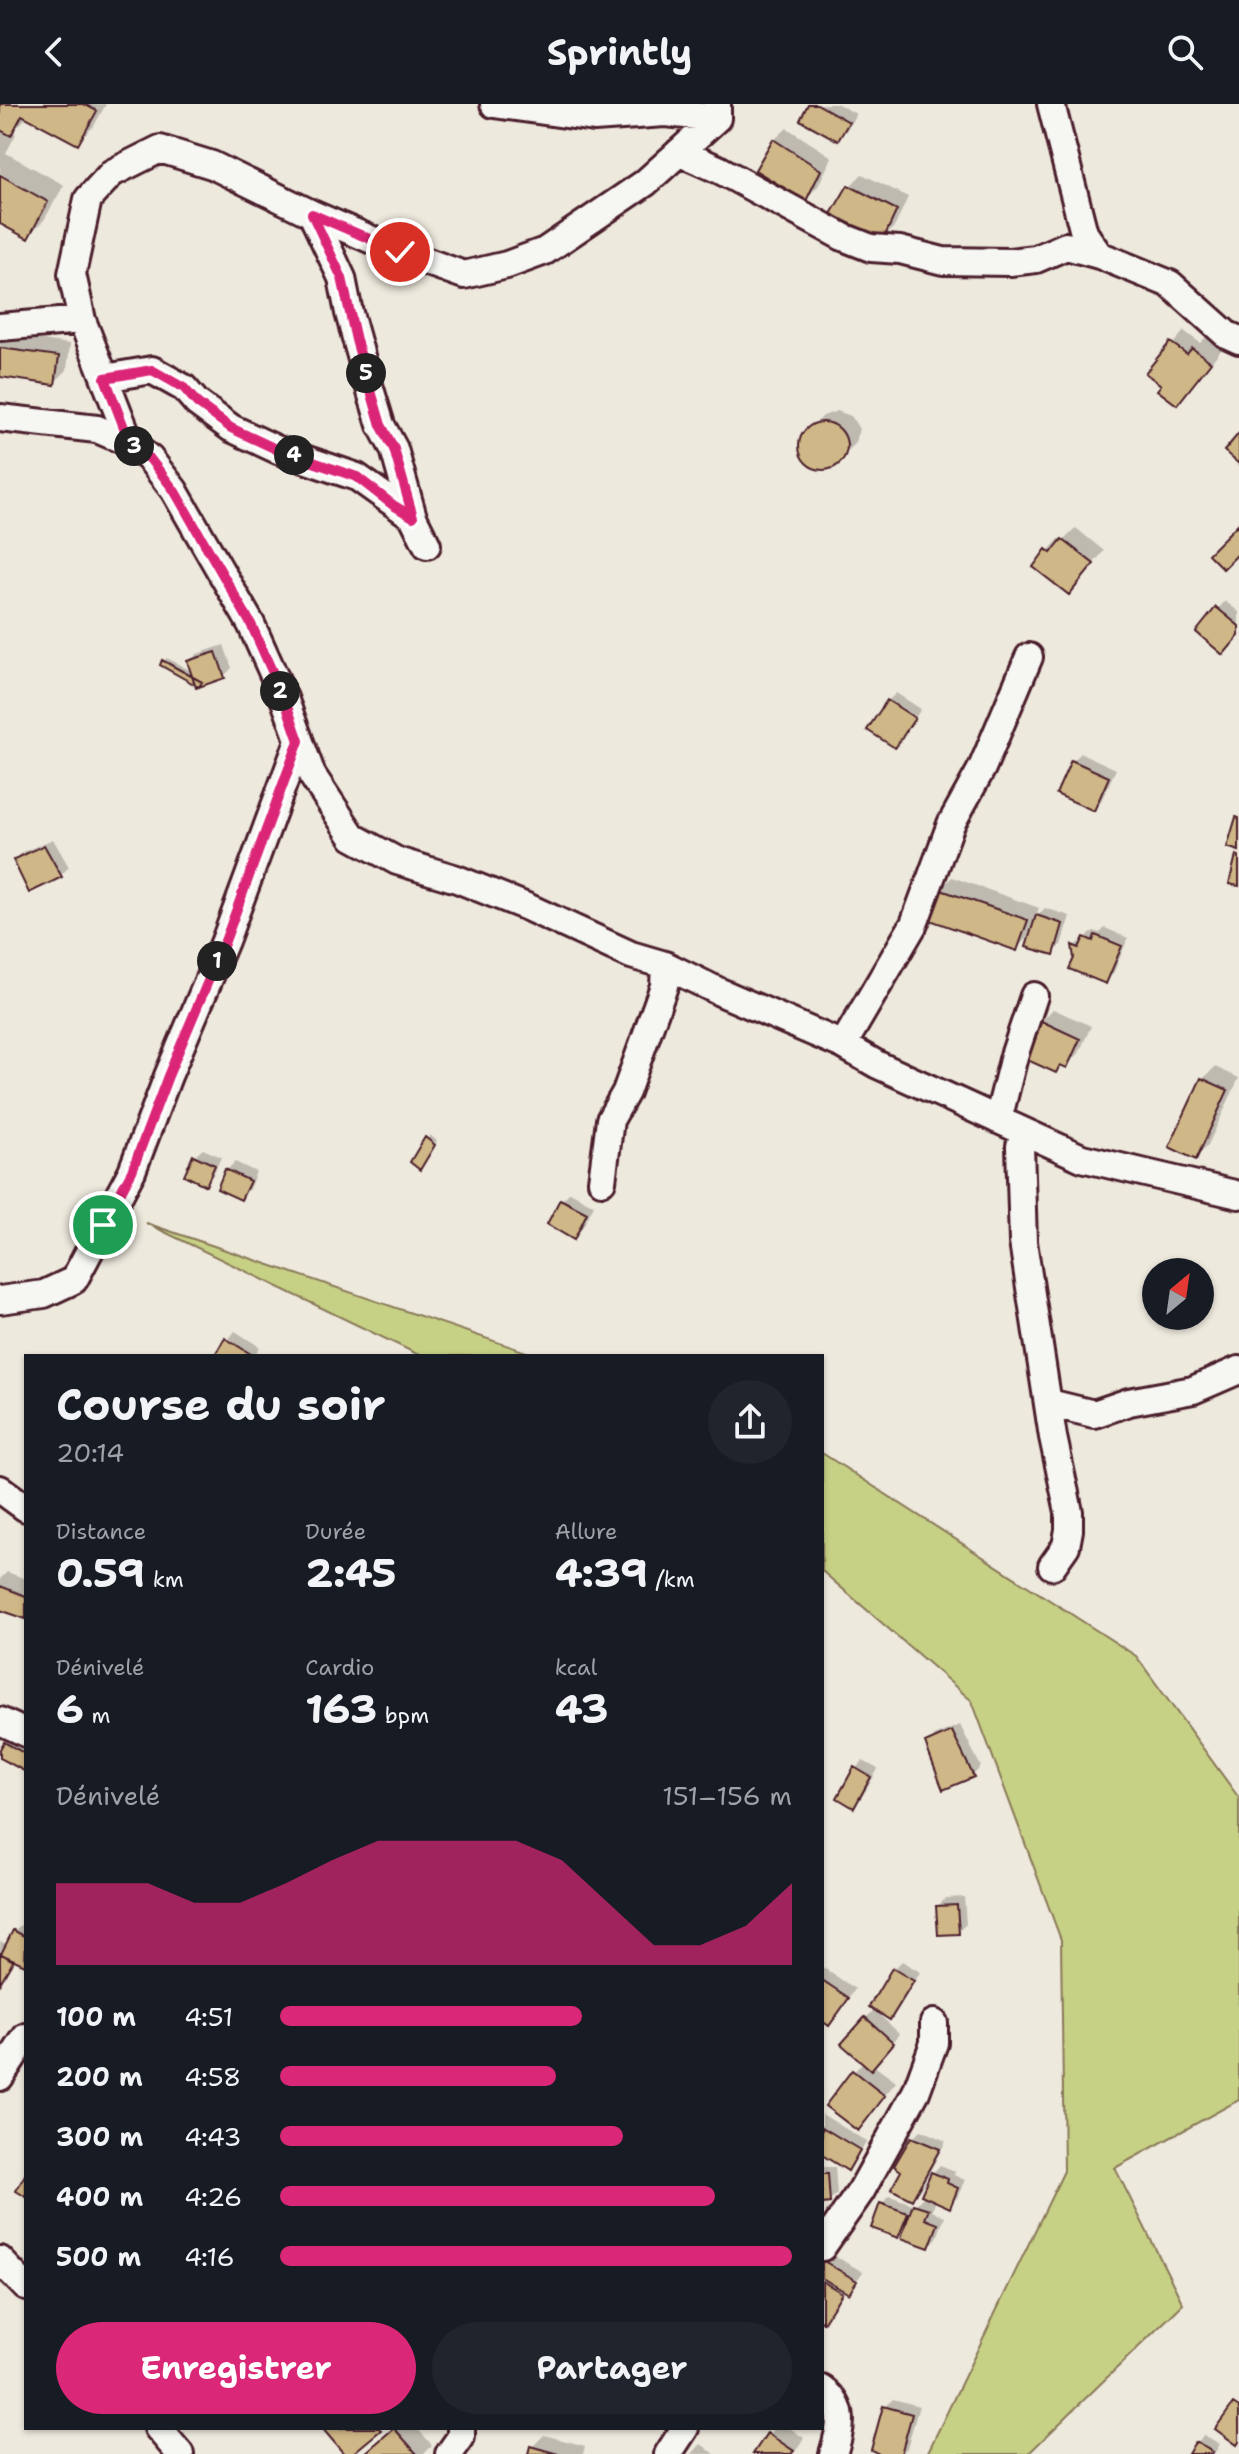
<!DOCTYPE html>
<html lang="fr">
<head>
<meta charset="utf-8">
<style>
	body { margin:0; font-family:"Shantell Sans",sans-serif; background:#20242c; color:#f1f3f6; height:100vh; display:flex; flex-direction:column; font-size:30px; white-space:nowrap }
	* { box-sizing:border-box; margin:0 }
	p { font-size:26px; color:#9ea1a6 }
	.icon { flex:none; width:44px; height:44px; fill:none; stroke:currentColor; stroke-width:2; stroke-linecap:round; stroke-linejoin:round }
	.map { position:relative; flex:1; overflow:hidden }
	.sheet { position:absolute; left:24px; top:1250px; width:800px; height:1076px; display:flex; flex-direction:column; background:#171b24; border-radius:0px; box-shadow:0 2px 6px #0004 }
	.sheet>* { flex:none }
	.needle { width:52px; rotate:29deg }
	.fabs { position:absolute; left:1142px; top:1154px; display:grid; gap:16px }
	.fabs a { display:grid; place-items:center; width:72px; height:72px; border-radius:50%; background:#171b24; box-shadow:0 2px 6px #0004; font-size:40px }
	.pin { position:absolute; display:grid; place-items:center; width:68px; height:68px; color:#fff; margin:-34px; border:4px solid #fff; border-radius:50%; box-shadow:0 2px 8px #0007 }
	.km { position:absolute; width:40px; height:40px; margin:-20px; border-radius:50%; background:#222; color:#fff; font-size:22px; line-height:40px; text-align:center }
	.round { display:grid; place-items:center; flex:none; width:84px; height:84px; border-radius:42px; background:#20242c }
	.summary { display:flex; align-items:center; justify-content:space-between; height:136px; padding:0 32px }
	h1 { font-size:44px; font-weight:700; line-height:60px }
	.figures { display:grid; grid-template-columns:repeat(3,1fr); gap:12px; height:136px; padding:8px 32px }
	.figures div { display:grid; align-content:center }
	.figures b { font-size:40px; font-weight:700 }
	.figures small { font-size:22px; font-weight:400 }
	.figures p { font-size:22px }
	.chart { height:224px; padding:16px 32px }
	.chart p { display:flex; justify-content:space-between }
	.chart svg { width:100%; height:144px; margin-top:8px; fill:#db2777; opacity:.7 }
	.action { display:flex; gap:16px; margin-top:auto; padding:16px 32px }
	.action a { flex:1; height:92px; border-radius:48px; background:#db2777; color:#fff; font-size:32px; font-weight:700; line-height:92px; text-align:center }
	.action a+a { background:#20242c; color:#f1f3f6 }
	ul { padding:0 32px; list-style:none; font-size:26px }
	li { display:grid; grid-template-columns:128px 96px 1fr; align-items:center; height:60px }
	li i { height:20px; border-radius:10px; background:#db2777 }
	header { display:flex; justify-content:space-between; align-items:center; height:104px; padding:0 32px; background:#171b24; font-size:36px; font-weight:700 }
	.map>svg:first-child { display:block }
	.green { fill:#c7d185; stroke:#887858; stroke-width:2 }
	.shadow { fill:#0003 }
	.building { fill:#d0b787; stroke:#4a1f2b; stroke-width:2 }
	.lines { fill:none; stroke-linecap:round; stroke-linejoin:round }
	.minor-casing { stroke:#4a1f2b; stroke-width:32 }
	.minor { stroke:#f6f6f2; stroke-width:26 }
	.route-casing { stroke:#fff; stroke-width:16 }
	.route { stroke:#db2777; stroke-width:10 }
</style>
</head>
<body>
<header><svg class="icon" aria-label="back" viewBox="0 0 24 24"><path d="M15 5l-7 7 7 7"/></svg>Sprintly<svg class="icon" aria-label="search" viewBox="0 0 24 24"><circle cx="10" cy="10" r="6"/><path d="M15 15l6 6"/></svg></header>
<div class="map">
<svg width="1239" height="2350" viewBox="0 0 1239 2350">
	<rect width="100%" height="100%" fill="#eee9dd"/>
	<filter id="ink" filterUnits="userSpaceOnUse"><feTurbulence type="fractalNoise" baseFrequency=".0125" numOctaves="2"/><feDisplacementMap in="SourceGraphic" scale="16" xChannelSelector="R" yChannelSelector="G"/><feConvolveMatrix kernelMatrix="1 2 1 2 8 2 1 2 1" color-interpolation-filters="sRGB"/></filter>
	<g filter="url(#ink)">
		<path class="green" d="M146,1119L538,1252H539H421Z
			M822,1349L1136,1552L1239,1694V1996L1115,2064L1183,2200L1028,2350H927L1064,2067L1061,1836L972,1597L822,1467Z"/>
		<path class="shadow" d="M0,0H106L94,22L77,39L28,12L12,28L16,30L6,49L64,81L44,116L27,133L0,118Z
			M811,0H838L856,10L846,27L838,35Z
			M787,24L832,53L818,82L806,94L774,36Z
			M862,70L908,93L895,122L883,134L850,82Z
			M1184,227L1200,239L1206,233L1222,245L1177,299L1164,281L1148,269Z
			M8,231L70,240L67,266L54,279L0,271V239Z
			M837,307L851,312L859,325L856,339L831,363H816L804,353L802,346L805,331L823,312Z
			M1076,424L1104,447L1069,488L1048,447L1060,434L1063,437Z
			M1225,497L1239,508V531L1218,505Z
			M224,541L232,564L224,572L196,577L164,558L167,554L193,568L189,558L197,550Z
			M896,589L921,605L902,634L895,642L870,625L888,597Z
			M1081,649L1116,665L1101,697L1093,705L1073,657Z
			M53,735L69,763L61,771L29,786L15,756L23,748Z
			M952,773L1039,804L1035,814L1045,804L1070,812L1061,841L1053,849L1032,829L1017,844L939,786Z
			M1105,824L1128,834L1113,870L1105,878L1076,854L1074,842L1094,827L1100,829Z
			M1053,905L1091,922L1079,949L1067,962L1062,960L1056,966L1041,918Z
			M1215,963L1239,974L1208,1041L1196,1053L1203,975Z
			M430,1031L437,1037L423,1061L412,1057Z
			M203,1045L221,1053L213,1071L205,1079L195,1052Z
			M235,1058L256,1068L249,1085L241,1093L227,1066Z
			M570,1088L594,1101L581,1126L573,1133L549,1120L562,1096Z
			M235,1227L260,1243L254,1252H216Z
			M7,1468L26,1475V1513L0,1504V1475Z
			M960,1621L981,1663L973,1671L928,1639L936,1631Z
			M14,1631L26,1638V1665L0,1652L6,1639Z
			M863,1657L878,1665L862,1693L854,1701L855,1665Z
			M964,1793L966,1820L958,1828L938,1802L946,1794Z
			M22,1820L26,1821V1857L24,1858L16,1855L0,1876V1837L8,1841L14,1827Z
			M902,1857L920,1868L898,1905L890,1913L894,1865Z
			M824,1864L855,1885L829,1920L822,1915V1866Z
			M874,1906L900,1930L873,1961L896,1978L857,2025L854,1968L864,1957L866,1914Z
			M822,2010L867,2038L847,2064L822,2049Z
			M921,2026L946,2037L920,2086L912,2094L904,2066L913,2034Z
			M940,2061L955,2067L954,2071L965,2076L957,2094L949,2102L936,2096L932,2107L945,2112L937,2134L929,2142L907,2122L897,2132L874,2123L882,2100L890,2092L915,2101L925,2091L932,2070Z
			M822,2063H835L837,2090L829,2097L822,2098Z
			M830,2149L863,2168L849,2187L845,2185L831,2208L823,2216L822,2157Z
			M893,2295L919,2302L907,2344L902,2350H884L885,2303Z
			M395,2324H417L432,2341L423,2350H365Z
			M775,2324H790L804,2334L793,2350H755Z
			M544,2331L585,2342L583,2350H530L532,2343Z
			M1204,2331L1220,2340L1214,2350H1190Z
			M701,2340L715,2350H692Z"/>
		<path class="building" d="M0,0H84L97,7L78,41L22,11L11,32L0,26Z
			M808,0H817L849,18L838,37L800,16Z
			M773,35L821,66L806,97L755,66Z
			M0,71L48,98L28,135L0,120Z
			M848,81L897,106L883,136L831,110Z
			M1170,238L1187,250L1192,244L1211,258L1177,301L1157,286L1161,281L1145,269Z
			M0,244L59,252L55,281L0,273Z
			M799 342a24 24 0 1 1 48 0a24 24 0 1 1-48 0Z
			M1239,329V360L1224,347Z
			M1239,419V449L1223,465L1208,450Z
			M1062,435L1094,460L1069,491L1033,463L1046,445L1051,449Z
			M1216,503L1239,522V532L1223,551L1196,528Z
			M216,548L225,574L196,584L187,557Z
			M162,556L202,578L199,583L160,561Z
			M887,596L915,614L895,644L867,626Z
			M1071,656L1109,673L1094,707L1056,690Z
			M1236,713L1239,714V747L1227,743Z
			M44,741L62,773L29,789L13,756Z
			M1236,751L1239,752V782L1229,780Z
			M938,785L1028,816L1017,847L927,815Z
			M1036,811L1063,820L1054,851L1026,843Z
			M1095,831L1122,842L1106,880L1069,865L1074,854L1072,841L1079,844L1084,833L1093,837Z
			M1039,916L1080,935L1067,964L1060,961L1056,969L1023,954Z
			M1201,974L1228,986L1196,1056L1169,1043Z
			M425,1033L435,1041L420,1066L410,1058Z
			M193,1051L215,1061L206,1082L184,1071Z
			M225,1065L250,1077L241,1096L217,1085Z
			M560,1095L587,1109L574,1136L547,1120Z
			M225,1234L254,1252H214Z
			M0,1482L26,1492V1515L0,1506Z
			M952,1627L974,1673L943,1686L925,1639Z
			M4,1638L26,1650V1668L0,1654V1645Z
			M854,1663L871,1673L854,1704L837,1694Z
			M957,1801L959,1830L938,1831L936,1802Z
			M13,1826L26,1833L25,1861L1,1850Z
			M0,1849L13,1857L0,1879Z
			M892,1864L914,1877L890,1916L869,1903Z
			M822,1876L849,1894L829,1922L822,1917Z
			M865,1913L894,1939L871,1966L841,1940Z
			M852,1966L885,1992L858,2027L825,2002Z
			M822,2023L860,2046L848,2067L822,2051Z
			M911,2033L940,2045L912,2096L891,2085L901,2067L894,2062Z
			M931,2068L948,2075L947,2079L958,2084L950,2104L921,2091Z
			M26,2069V2093L16,2087Z
			M822,2070H828L830,2099L822,2100Z
			M880,2099L908,2109L898,2134L871,2124Z
			M913,2100L929,2105L925,2115L938,2120L929,2144L901,2134Z
			M822,2156L857,2177L849,2190L822,2174Z
			M822,2177L842,2189L823,2219L822,2218Z
			M1233,2300L1239,2304V2338L1237,2341L1215,2325Z
			M883,2302L912,2310L901,2350H879L871,2346Z
			M322,2324H379L381,2326L352,2350H344Z
			M394,2324L417,2350H364Z
			M767,2329L794,2347L791,2350H753Z
			M1195,2338L1213,2348L1212,2350H1188Z
			M530,2342L558,2350H528Z"/>
		<g class="lines">
			<defs>
				<path id="minor" d="M494,0L594,14L665,9L717,14
					M1051,0L1084,129L1099,151
					M679,48L720,66L843,133L871,144L900,146L943,157L1010,158L1036,155L1066,142L1099,151L1170,180L1226,230L1239,236
					M312,110L342,174L349,209L371,288L381,321L394,345L413,413
					M0,223L82,216
					M105,274L152,266L184,284L197,299L231,324L278,346L357,373L413,413L427,441
					M0,314L97,325L130,339L150,355L174,386L251,520L284,594L312,671L353,733L397,757L457,775L527,803L631,851L665,861L720,888L843,941L878,961L1082,1054L1239,1091
					M130,339L82,216L72,170L88,95L112,69L160,45L212,61L312,110L400,148L464,171L507,161L545,147L645,79L717,14V0
					M843,941L914,820L951,720L982,664L1029,553
					M998,1016L1014,952L1034,892
					M1025,1030L1020,1042L1023,1138L1053,1333L1069,1408V1426L1066,1442L1052,1462
					M602,1077L610,1016L626,988L664,882L665,861
					M0,1196L44,1190L74,1176L132,1067L168,972L225,837L299,637
					M1049,1299L1094,1310L1129,1298L1193,1286L1239,1266
					M0,1385L26,1404
					M0,1617L26,1629
					M0,1973L26,1933
					M822,2143L861,2087L916,1988L934,1939V1919
					M0,2156L26,2183
					M822,2285C847,2303 841,2324 833,2350
					M158,2324L180,2350
					M449,2350L461,2333V2324
					M668,2350L685,2324"/>
			</defs>
			<use href="#minor" class="minor-casing"/>
			<use href="#minor" class="minor"/>
		</g>
	</g>
	<g class="lines" filter="url(#ink)">
		<defs>
			<path id="route" d="M103,1121L132,1067L168,972L225,837L299,637L284,594L251,520L174,386L150,355L130,339L105,274L152,266L184,284L197,299L231,324L278,346L357,373L393,401L413,413L394,345L381,321L356,236L342,174L312,110L400,148"/>
		</defs>
		<use href="#route" class="route-casing"/>
		<use href="#route" class="route"/>
	</g>
</svg>
<div class="fabs">
<a><svg class="needle" viewBox="-14 -14 28 28"><path d="M0-13l5 13h-10z" fill="#e53935"/><path d="M0 13l5-13h-10z" fill="#9ea1a6"/></svg></a>
</div>
<div class="pin" style="left:103px;top:1121px;background:#1e9e55"><svg class="icon" aria-label="arrive" viewBox="0 0 24 24"><path d="M6 21V4h12l-3 4 3 4H6"/></svg></div>
<div class="pin" style="left:400px;top:148px;background:#d93025"><svg class="icon" aria-label="check" viewBox="0 0 24 24"><path d="M5 12l5 5 9-10"/></svg></div>
<b class="km" style="left:217px;top:857px">1</b>
<b class="km" style="left:280px;top:587px">2</b>
<b class="km" style="left:134px;top:342px">3</b>
<b class="km" style="left:294px;top:351px">4</b>
<b class="km" style="left:366px;top:269px">5</b>
<section class="sheet">
<div class="summary"><div><h1>Course du soir</h1><p>20:14</p></div><a class="round"><svg class="icon" aria-label="share" viewBox="0 0 24 24"><path d="M12 15V3M7 8l5-5 5 5M5 13v7h14v-7"/></svg></a></div>
<div class="figures">
<div><p>Distance</p><b>0.59<small> km</small></b></div>
<div><p>Durée</p><b>2:45</b></div>
<div><p>Allure</p><b>4:39<small> /km</small></b></div>
</div>
<div class="figures">
<div><p>Dénivelé</p><b>6<small> m</small></b></div>
<div><p>Cardio</p><b>163<small> bpm</small></b></div>
<div><p>kcal</p><b>43</b></div>
</div>
<div class="chart"><p><span>Dénivelé</span>151–156 m</p>
<svg viewBox="0 0 160 44" preserveAspectRatio="none"><path d="M0 44V19L10 19L20 19L30 25L40 25L50 19L60 12L70 6L80 6L90 6L100 6L110 12L120 25L130 38L140 38L150 32L160 19V44z"/></svg>
</div>
<ul>
<li><b>100 m</b>4:51<i style="width:59%"></i></li>
<li><b>200 m</b>4:58<i style="width:54%"></i></li>
<li><b>300 m</b>4:43<i style="width:67%"></i></li>
<li><b>400 m</b>4:26<i style="width:85%"></i></li>
<li><b>500 m</b>4:16<i style="width:100%"></i></li>
</ul>
<div class="action"><a>Enregistrer</a><a>Partager</a></div>
</section>
</div>
</body>
</html>
